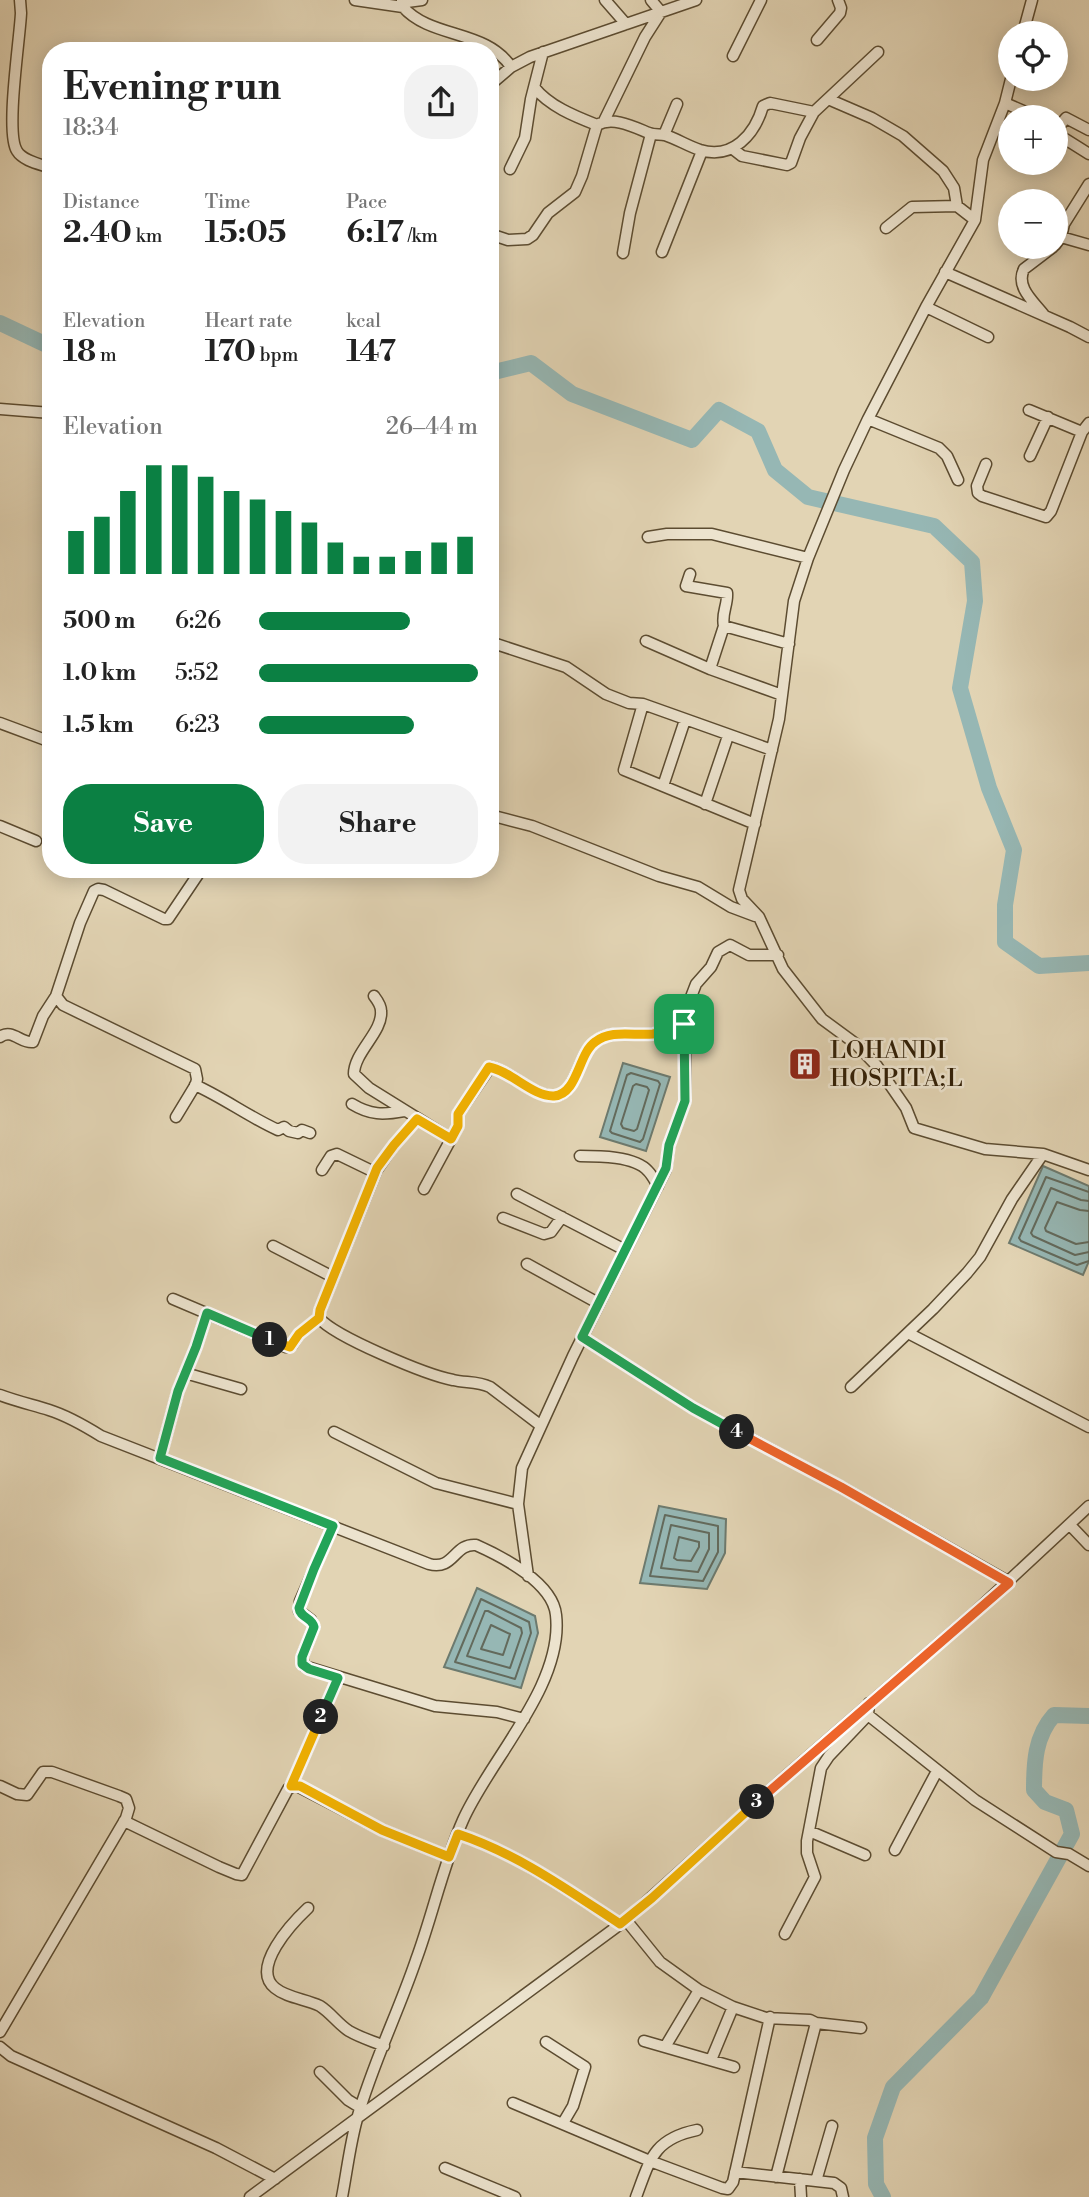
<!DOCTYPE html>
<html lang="en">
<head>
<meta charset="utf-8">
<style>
	body { margin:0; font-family:"Libre Bodoni",serif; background:#f2f2f2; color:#222; height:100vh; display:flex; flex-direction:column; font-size:26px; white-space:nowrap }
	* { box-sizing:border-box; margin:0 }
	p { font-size:23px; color:#767676 }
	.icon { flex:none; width:38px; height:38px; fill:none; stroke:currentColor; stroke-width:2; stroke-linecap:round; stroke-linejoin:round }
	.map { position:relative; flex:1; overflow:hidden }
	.drawer { position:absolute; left:42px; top:42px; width:457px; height:836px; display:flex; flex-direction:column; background:#fff; border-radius:28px; box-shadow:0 4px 18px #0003 }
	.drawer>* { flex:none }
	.controls { position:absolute; left:998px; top:21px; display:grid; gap:14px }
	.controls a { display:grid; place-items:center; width:70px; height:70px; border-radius:50%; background:#fff; box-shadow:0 4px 18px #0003; font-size:35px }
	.pin { position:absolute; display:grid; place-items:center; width:60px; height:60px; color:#fff; margin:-30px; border-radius:14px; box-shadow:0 4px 10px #0006 }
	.km { position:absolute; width:35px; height:35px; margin:-18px; border-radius:50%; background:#222; color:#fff; font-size:19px; line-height:35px; text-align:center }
	.round { display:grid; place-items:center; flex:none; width:74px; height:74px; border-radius:28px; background:#f2f2f2 }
	.overview { display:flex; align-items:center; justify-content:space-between; height:119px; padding:0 21px }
	h1 { font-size:38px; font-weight:700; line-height:52px }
	.metrics { display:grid; grid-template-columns:repeat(3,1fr); gap:10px; height:119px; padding:7px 21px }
	.metrics div { display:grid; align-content:center }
	.metrics b { font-size:30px; font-weight:700 }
	.metrics small { font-size:19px; font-weight:400 }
	.metrics p { font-size:19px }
	.chart { height:196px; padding:14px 21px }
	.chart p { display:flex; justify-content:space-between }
	.chart svg { width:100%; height:126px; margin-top:7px; stroke:#0b8043; stroke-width:6 }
	.primary-button { display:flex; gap:14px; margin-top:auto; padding:14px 21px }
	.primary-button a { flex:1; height:80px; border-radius:28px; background:#0b8043; color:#fff; font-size:28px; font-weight:700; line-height:80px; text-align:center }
	.primary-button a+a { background:#f2f2f2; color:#222 }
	ul { padding:0 21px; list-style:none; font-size:23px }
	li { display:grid; grid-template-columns:112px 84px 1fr; align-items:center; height:52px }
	li i { height:18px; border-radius:9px; background:#0b8043 }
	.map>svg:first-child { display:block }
	.water { fill:#96b7b4; stroke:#6d7a6e; stroke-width:2 }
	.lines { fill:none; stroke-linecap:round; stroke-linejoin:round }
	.shore { stroke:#636a5c; stroke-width:2 }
	.river { stroke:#96b7b4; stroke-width:16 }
	.minor-casing { stroke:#5c4c31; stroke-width:13 }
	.minor { stroke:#ece3ce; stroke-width:10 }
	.split-1-casing { stroke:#fff; stroke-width:14 }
	.split-2-casing { stroke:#fff; stroke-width:14 }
	.split-3-casing { stroke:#fff; stroke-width:14 }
	.split-4-casing { stroke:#fff; stroke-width:14 }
	.split-5-casing { stroke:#fff; stroke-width:14 }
	.split-1 { stroke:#f5b400; stroke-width:9 }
	.split-2 { stroke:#22a559; stroke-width:9 }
	.split-3 { stroke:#f5b400; stroke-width:9 }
	.split-4 { stroke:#f0652b; stroke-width:9 }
	.split-5 { stroke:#22a559; stroke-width:9 }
	.labels { text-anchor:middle; stroke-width:5; stroke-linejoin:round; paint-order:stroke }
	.poi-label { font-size:24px; fill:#301e05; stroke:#ece3ce; text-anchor:start }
</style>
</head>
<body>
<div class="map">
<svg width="1089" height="2197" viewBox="0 0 1089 2197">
	<rect width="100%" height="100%" fill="#e2d4b4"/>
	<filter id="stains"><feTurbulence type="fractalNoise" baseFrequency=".00286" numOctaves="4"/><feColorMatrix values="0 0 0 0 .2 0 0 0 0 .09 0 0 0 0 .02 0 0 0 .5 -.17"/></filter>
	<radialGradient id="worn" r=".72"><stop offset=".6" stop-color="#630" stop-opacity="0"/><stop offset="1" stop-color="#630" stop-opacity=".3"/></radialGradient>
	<path class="water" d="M623,1063L670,1077L646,1151L600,1137Z
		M1043,1166L1089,1186V1261L1083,1275L1009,1243Z
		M659,1506L726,1519L725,1553L707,1589L640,1583Z
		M477,1588L535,1616L538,1633L521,1688L444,1667Z"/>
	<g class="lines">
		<path class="shore" d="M631,1073L658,1081L660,1084L643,1139L640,1142L612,1133L610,1131L627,1075Z
			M636,1084L647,1087L649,1090L637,1129L634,1131L623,1128L621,1124L633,1086Z
			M1089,1192L1046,1177L1019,1238L1021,1241L1077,1265L1089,1261
			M1089,1201L1081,1200L1051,1188L1031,1233L1033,1236L1075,1255L1089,1252
			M1089,1211L1080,1210L1057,1202L1045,1228L1046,1231L1076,1244L1089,1242
			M665,1515L718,1526V1552L703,1581L650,1576Z
			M671,1525L709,1533V1549L698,1572L661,1568Z
			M679,1537L699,1542V1547L691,1561L677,1560L674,1558Z
			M481,1599L529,1622L531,1633L515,1679L455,1662Z
			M485,1611H488L521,1628L522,1633L510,1668L467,1656Z
			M491,1625L510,1634L503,1655L481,1649Z"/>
		<path class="river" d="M0,323L51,347
			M490,373L531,363L572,394L692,440L719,410L758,431L775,470L808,497L934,526L972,562L975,601L960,688L989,788L1014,850L1005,905V942L1039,966L1089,963
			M883,2197L876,2184L875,2138L893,2087L981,1998L1072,1834L1066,1810L1045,1802L1034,1790C1034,1763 1035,1736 1054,1715L1089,1716"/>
		<defs>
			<path id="minor" d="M20,0L21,13C20,38 5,133 17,151C23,161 40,164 51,168
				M355,0L403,7C431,39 486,29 511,67
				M402,0L407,2L422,0
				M605,0L626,24
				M1023,33L1032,0
				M817,40L840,13L841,8L838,0
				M733,56L761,0
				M1011,79L1005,103L983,160L975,220L926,307L868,419L844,470L808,558L794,601L779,719L739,890L742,899L759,917L783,969L822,1019L856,1044L877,1066L906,1108L914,1128L985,1149L1043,1154L1089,1170
				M490,85L511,67L530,57L696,0
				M534,87C549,106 574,116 597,125C613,116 634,127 649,133C654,135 660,134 665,135C677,139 688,146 700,150C733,160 755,134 763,106L770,103L814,112
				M828,99L872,118L903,136L943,171L954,188L957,206L975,220
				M1005,103L1037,117
				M604,121L645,37L661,12L651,0
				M1055,129L1062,137L1089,154
				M1056,130L1066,118L1089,130
				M664,135L677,104
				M733,149L742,156L787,165L791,163L800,138L814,112L878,52
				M510,169L525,138L531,99L543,52
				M886,228L912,207L957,206
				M490,234L508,240L527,239L533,235L548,213L575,192L582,176L597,125
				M1061,237L1089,245
				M1055,245L1061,237L1064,224L1089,184
				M662,252L702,151
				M623,253L630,213L651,134
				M945,272L1070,327L1089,337
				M926,307L988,337
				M1044,315C1034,302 1015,287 1024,269L1053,247
				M0,409L51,413
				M1029,410L1082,432
				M868,419L939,448L947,456L958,480
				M1030,456L1048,417
				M986,464L977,486L978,493L982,496L1046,517L1051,511L1082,432L1089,423
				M648,537L667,534H712L808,558
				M690,574L686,586L727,593C728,605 721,614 724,626L710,669
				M724,626L789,644
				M646,641L710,669L782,695
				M490,642L566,667L606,694L629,703L643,704L772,750
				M643,704L624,770L755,824
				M0,723L51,742
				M663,786L685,720
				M705,804L728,736
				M490,815L532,826L659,876L698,887L731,907L755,916
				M0,826L36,841
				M374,996C377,1000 381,1005 381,1011C383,1032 354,1052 354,1074L369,1088L451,1139
				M0,1037C12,1028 21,1044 33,1042L43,1016L56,996
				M195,1085C224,1098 249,1117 278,1130L284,1127L289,1131L298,1133L302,1130L310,1133
				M352,1104C370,1115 383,1115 404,1111
				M176,1117L196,1084L197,1079L195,1069L63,1005L56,996L80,923L94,891L98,889L104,890L164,919H168L201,870
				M580,1156C598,1156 635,1156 648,1171C652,1175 655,1181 658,1186
				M377,1169L320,1310L319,1318C335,1337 427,1375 453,1380C465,1383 478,1381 490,1387L540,1425
				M322,1170L331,1156L337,1154L370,1170L376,1171L394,1145L417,1119
				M424,1189L458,1126V1114L490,1067C511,1071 533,1097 554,1096C577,1095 578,1054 595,1042C611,1029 634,1036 653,1034C665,1032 674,1028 684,1024
				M517,1194L625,1250
				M503,1218L544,1234L551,1232L562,1217
				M273,1246L333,1277
				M527,1264L598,1303
				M173,1299L286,1347L292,1345L299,1334L319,1318
				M908,1333L1089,1427
				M582,1337L693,1408L841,1487L1009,1582
				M185,1373L241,1389
				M851,1387L933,1309L967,1273L980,1257L1012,1199L1043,1154
				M0,1395C16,1401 33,1405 49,1410C68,1416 85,1426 101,1436L429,1564C454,1571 454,1543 476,1545C503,1557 553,1583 556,1615C564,1685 490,1759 463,1820C443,1865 433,1914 416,1960C398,2013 372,2065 357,2119C350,2144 347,2171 342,2197
				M334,1432L436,1483L518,1504
				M160,1458L178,1391L196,1347L207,1313
				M1070,1525L1089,1545
				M333,1526L300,1601L299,1611L311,1620L314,1627L302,1657L304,1666L435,1706L497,1712L524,1719
				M528,1576L518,1504L522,1468L573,1356L666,1169L669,1145L685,1101L686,1010L696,984L711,967L718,952L730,945L749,955H778
				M869,1703L868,1715L975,1800L1056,1852L1069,1854L1089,1866
				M0,1786L17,1794L27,1795L43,1772H52L119,1796L126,1799L129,1808L126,1818L0,2032
				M291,1786L338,1678
				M124,1821L219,1867L236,1874L242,1875L288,1789L295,1785L382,1830L449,1857
				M809,1831L865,1855
				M458,1834C518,1854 568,1890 620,1924
				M895,1850L937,1771
				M308,1908C292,1923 250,1968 275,1988C287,1998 306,1999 320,2006C331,2013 338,2024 349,2031C359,2037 372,2041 384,2046
				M626,1920L660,1962L699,1990L733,2007L766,2018L810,2020L816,2023L861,2028
				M785,1934L815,1877L807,1853V1841L821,1768L829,1756L868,1715
				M644,2041L734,2067
				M546,2042L585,2067L573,2106L563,2123
				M0,2047L11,2056L216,2148L275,2179
				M665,2047L699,1990
				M711,2060L733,2007
				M320,2072L348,2100L361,2108
				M513,2103L650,2161L722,2188L728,2189L733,2182L770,2017
				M445,2168L515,2197
				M735,2172L834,2183L841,2188L843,2197
				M776,2177L816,2023
				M800,2179L801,2197
				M816,2181L832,2126
				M250,2197L626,1920L786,1776L973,1614L1089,1506
				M636,2197C650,2160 653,2139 697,2130"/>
		</defs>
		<use href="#minor" class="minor-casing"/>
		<use href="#minor" class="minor"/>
	</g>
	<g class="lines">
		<defs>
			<path id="split-1" d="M270,1340L290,1347L299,1334L319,1318L320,1310L377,1168L394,1145L417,1119L451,1139L458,1126V1114L489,1067C511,1071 533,1097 554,1096C578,1094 578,1054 595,1042C611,1029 634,1036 653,1034C665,1032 674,1029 684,1024"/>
			<path id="split-2" d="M270,1340L207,1313L196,1347L178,1391L160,1458L333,1526L314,1569L299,1608C300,1618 312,1617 314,1627L302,1657V1664L309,1669L338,1678L321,1717"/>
			<path id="split-3" d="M321,1717L291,1786H300L382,1830L449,1857L458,1834C518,1854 568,1890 620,1924L652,1898L757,1802"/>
			<path id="split-4" d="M737,1432L841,1487L1009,1583L757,1802"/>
			<path id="split-5" d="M684,1024L685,1101L669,1145L666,1168L582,1337L693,1408L737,1432"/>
		</defs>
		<use href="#split-1" class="split-1-casing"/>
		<use href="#split-2" class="split-2-casing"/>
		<use href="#split-3" class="split-3-casing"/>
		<use href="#split-4" class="split-4-casing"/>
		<use href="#split-5" class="split-5-casing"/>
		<use href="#split-1" class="split-1"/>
		<use href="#split-2" class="split-2"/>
		<use href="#split-3" class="split-3"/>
		<use href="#split-4" class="split-4"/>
		<use href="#split-5" class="split-5"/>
	</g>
	<defs>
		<symbol id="building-square" viewBox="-11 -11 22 22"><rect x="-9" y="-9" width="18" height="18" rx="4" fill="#8f2418" stroke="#ece3ce"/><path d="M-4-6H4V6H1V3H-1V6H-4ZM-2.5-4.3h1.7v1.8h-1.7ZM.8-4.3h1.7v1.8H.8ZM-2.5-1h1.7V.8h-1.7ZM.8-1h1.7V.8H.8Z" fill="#fff"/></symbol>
	</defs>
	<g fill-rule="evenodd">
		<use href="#building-square" x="786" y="1045" width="38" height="38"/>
	</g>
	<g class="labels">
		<g class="poi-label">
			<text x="830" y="1058">LOHANDI<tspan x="830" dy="28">HOSPITA;L</tspan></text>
		</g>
	</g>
	<rect width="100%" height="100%" filter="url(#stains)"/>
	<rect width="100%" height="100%" fill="url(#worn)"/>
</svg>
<div class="controls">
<a><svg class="icon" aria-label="locate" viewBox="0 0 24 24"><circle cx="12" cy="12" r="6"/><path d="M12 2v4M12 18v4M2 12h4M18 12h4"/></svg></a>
<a>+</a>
<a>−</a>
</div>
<div class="pin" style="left:684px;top:1024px;background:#1e9e55"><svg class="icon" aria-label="arrive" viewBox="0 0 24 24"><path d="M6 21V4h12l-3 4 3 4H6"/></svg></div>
<b class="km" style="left:270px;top:1340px">1</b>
<b class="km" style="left:321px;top:1717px">2</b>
<b class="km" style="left:757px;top:1802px">3</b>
<b class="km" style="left:737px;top:1432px">4</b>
<section class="drawer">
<div class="overview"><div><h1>Evening run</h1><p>18:34</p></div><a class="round"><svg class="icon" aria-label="share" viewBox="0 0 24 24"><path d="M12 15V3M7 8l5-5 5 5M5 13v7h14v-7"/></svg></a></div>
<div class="metrics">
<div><p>Distance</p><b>2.40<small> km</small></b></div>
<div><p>Time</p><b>15:05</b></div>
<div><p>Pace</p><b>6:17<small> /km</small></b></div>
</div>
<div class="metrics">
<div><p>Elevation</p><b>18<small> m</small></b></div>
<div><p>Heart rate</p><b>170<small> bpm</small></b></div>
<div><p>kcal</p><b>147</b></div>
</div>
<div class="chart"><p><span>Elevation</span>26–44 m</p>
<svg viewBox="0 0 160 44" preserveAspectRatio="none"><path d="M5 44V29M15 44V24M25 44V15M35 44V6M45 44V6M55 44V10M65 44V15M75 44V18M85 44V22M95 44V26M105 44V33M115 44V38M125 44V38M135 44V36M145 44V33M155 44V31"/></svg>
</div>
<ul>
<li><b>500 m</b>6:26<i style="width:69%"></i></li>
<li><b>1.0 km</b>5:52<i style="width:100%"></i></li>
<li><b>1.5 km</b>6:23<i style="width:71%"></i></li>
</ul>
<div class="primary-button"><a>Save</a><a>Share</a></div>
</section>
</div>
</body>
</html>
